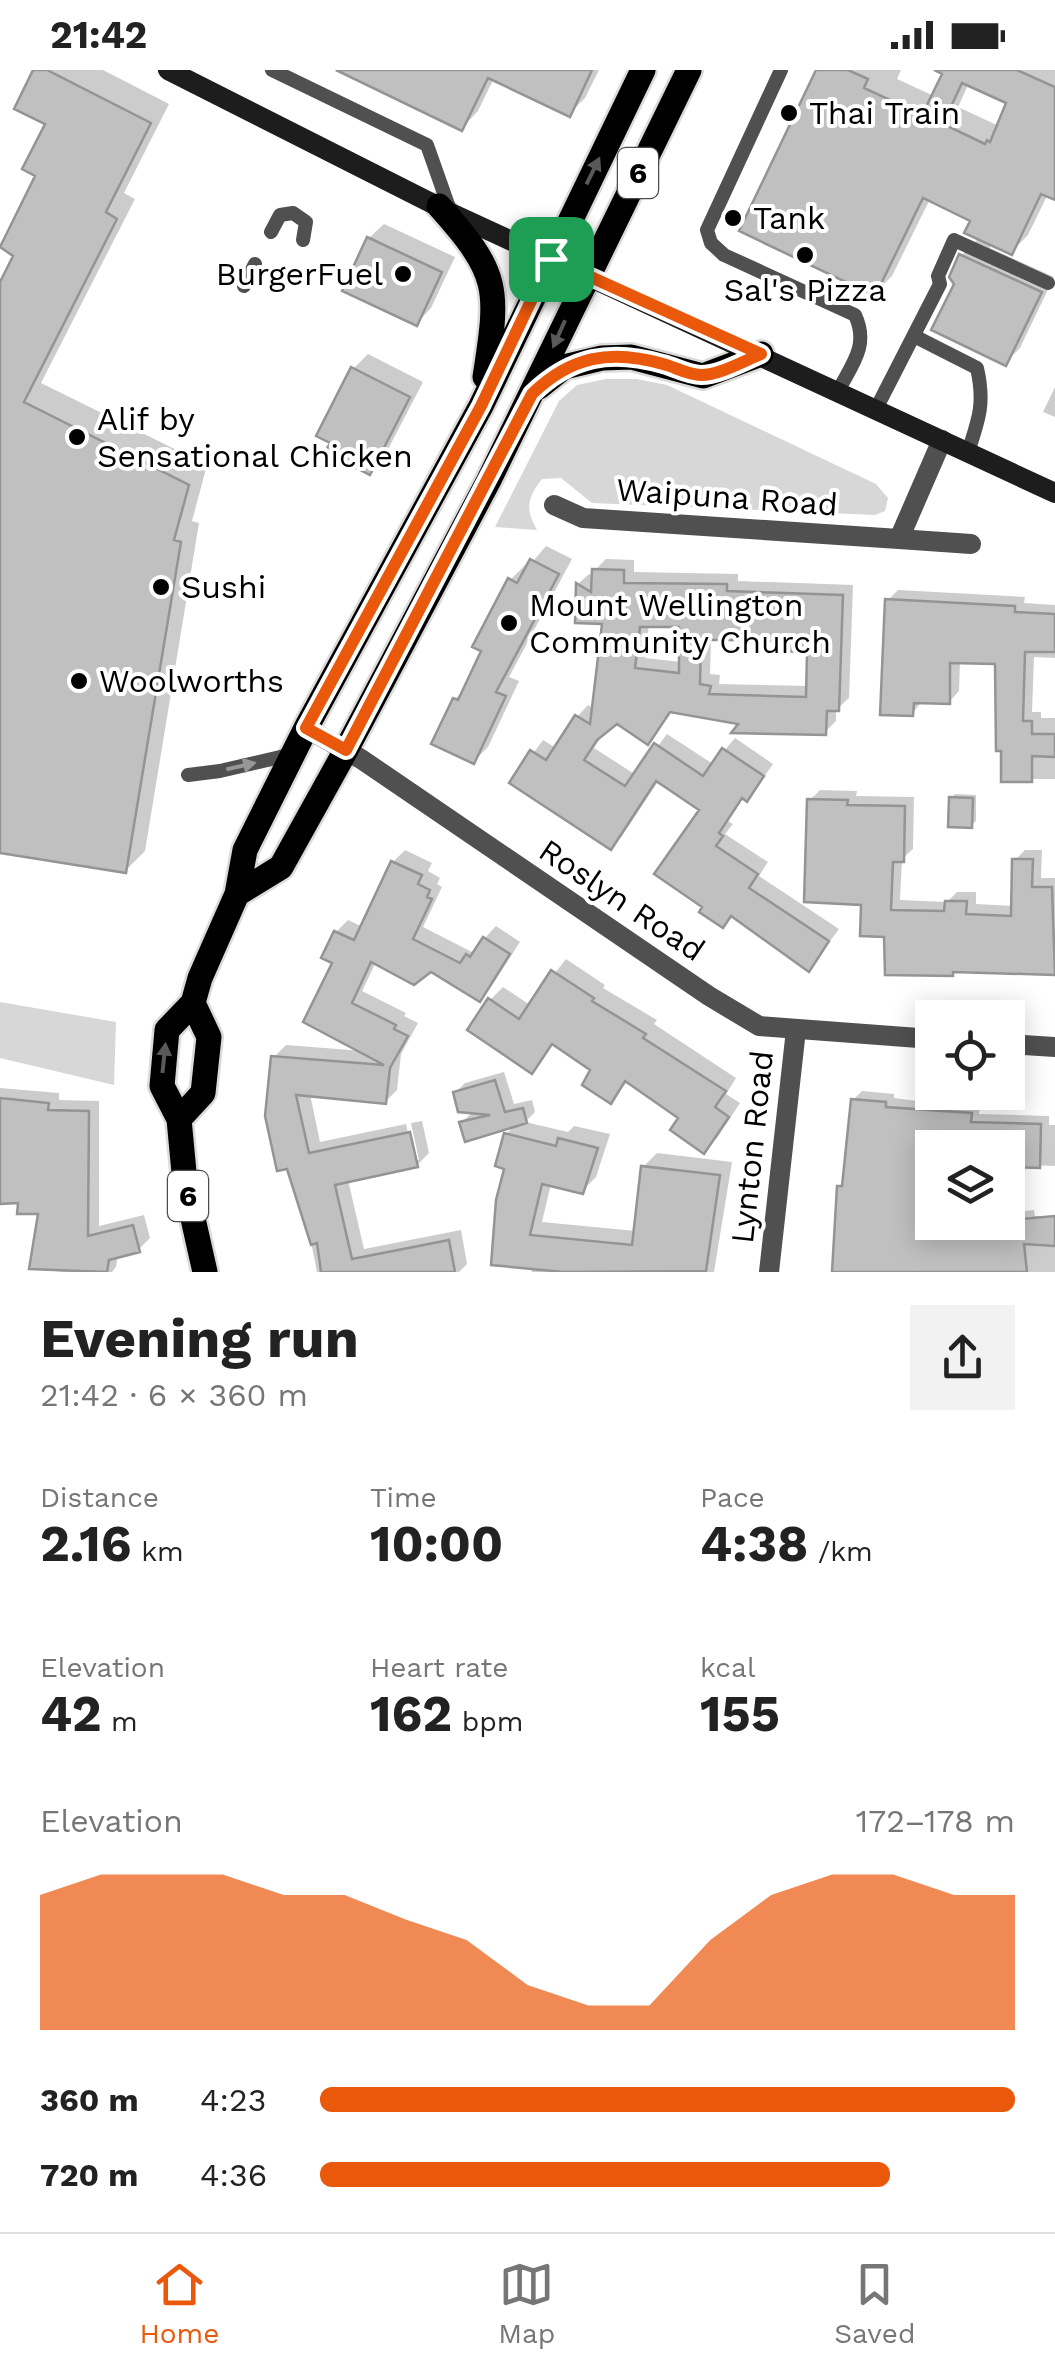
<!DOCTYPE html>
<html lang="en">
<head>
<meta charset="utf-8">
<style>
	body { margin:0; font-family:"Work Sans",sans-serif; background:#f2f2f2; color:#222; height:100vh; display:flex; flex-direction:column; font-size:38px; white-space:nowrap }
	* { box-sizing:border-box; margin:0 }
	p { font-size:32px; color:#767676 }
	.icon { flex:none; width:55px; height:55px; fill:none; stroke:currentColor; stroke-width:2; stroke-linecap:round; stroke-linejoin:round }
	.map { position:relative; height:1202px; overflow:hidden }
	.details { display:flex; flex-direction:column; background:#fff; flex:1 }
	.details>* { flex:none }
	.buttons { position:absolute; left:915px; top:930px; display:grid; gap:20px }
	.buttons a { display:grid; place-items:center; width:110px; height:110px; border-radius:0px; background:#fff; box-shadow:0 5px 25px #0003; font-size:50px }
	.pin { position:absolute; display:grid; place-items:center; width:85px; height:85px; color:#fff; margin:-42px; border-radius:20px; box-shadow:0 5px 15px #0006 }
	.round { display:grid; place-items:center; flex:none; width:105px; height:105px; border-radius:0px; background:#f2f2f2 }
	.head { display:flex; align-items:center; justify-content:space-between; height:170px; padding:0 40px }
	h1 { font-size:55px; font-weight:700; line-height:75px }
	.stats { display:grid; grid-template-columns:repeat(3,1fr); gap:15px; height:170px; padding:10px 40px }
	.stats div { display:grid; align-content:center }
	.stats b { font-size:50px; font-weight:700 }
	.stats small { font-size:28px; font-weight:400 }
	.stats p { font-size:28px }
	.chart { height:280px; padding:20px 40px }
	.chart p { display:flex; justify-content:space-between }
	.chart svg { width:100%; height:180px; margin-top:10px; fill:#ea580c; opacity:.7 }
	ul { padding:0 40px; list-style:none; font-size:32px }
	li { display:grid; grid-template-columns:160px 120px 1fr; align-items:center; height:75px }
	li i { height:25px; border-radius:12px; background:#ea580c }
	.status { display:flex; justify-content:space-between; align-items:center; height:70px; padding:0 50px; background:#fff; direction:ltr }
	.status svg { height:28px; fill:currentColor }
	.tab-bar { display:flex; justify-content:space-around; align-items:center; height:140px; border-top:2px solid #e0e0e0; background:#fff; font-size:28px; color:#767676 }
	.tab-bar a { display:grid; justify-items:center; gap:5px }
	.tab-bar .on { color:#ea580c }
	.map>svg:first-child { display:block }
	.green { fill:#d7d7d7 }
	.shadow { fill:#0003; fill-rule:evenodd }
	.building { fill:#c0c0c0; stroke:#949494; stroke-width:2.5; fill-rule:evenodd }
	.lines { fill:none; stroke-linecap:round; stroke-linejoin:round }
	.primary-casing { stroke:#dbdbdb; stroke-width:30 }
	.service { stroke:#505050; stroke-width:14 }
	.minor { stroke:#505050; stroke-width:20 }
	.secondary { stroke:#1d1d1d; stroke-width:20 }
	.primary { stroke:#000; stroke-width:25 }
	.oneway { fill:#595959 }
	.oneway2 { fill:#969696 }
	.route-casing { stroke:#fff; stroke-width:20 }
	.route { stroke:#ea580c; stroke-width:12 }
	.poi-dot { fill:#000; stroke:#fff; stroke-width:4 }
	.labels { text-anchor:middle; stroke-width:8; stroke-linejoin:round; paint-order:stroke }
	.shield { fill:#fff; stroke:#4c4c4c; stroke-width:2.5 }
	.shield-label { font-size:30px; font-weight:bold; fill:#000 }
	.poi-label { font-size:32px; fill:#000; stroke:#fff; text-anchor:start }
	.street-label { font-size:32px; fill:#000; stroke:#fff }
</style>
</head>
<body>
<div class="status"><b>21:42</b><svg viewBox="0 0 49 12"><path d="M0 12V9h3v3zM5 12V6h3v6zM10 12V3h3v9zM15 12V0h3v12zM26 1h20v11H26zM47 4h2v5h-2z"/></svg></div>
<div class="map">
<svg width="1055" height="1202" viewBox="0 0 1055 1202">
	<rect width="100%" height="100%" fill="#fff"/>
	<path class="green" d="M606,309H637L667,315L876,414L888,428L885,441L875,445L592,433L561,408L542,409C527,428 525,439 537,460L495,457L559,331L577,315Z
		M0,932L116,952L114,1015L0,988Z"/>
	<path class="shadow" d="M35,0H103L169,34L124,123L135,129L41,313L207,395L192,451L199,453L145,781L126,800L0,781V218L17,185L49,53Z
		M342,0H599L585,28L569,44L494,8L478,41L462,58Z
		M819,0H901L897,9L934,26L947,0H1055V127L1048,124L1028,165L1011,182L992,173L990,178L1054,207L1020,278L1005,293L956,214L961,186L980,167L973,150L930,129L892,206L875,223ZM969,13L1009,31L999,56L958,37Z
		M384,154L455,187L431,238L417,253L369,168Z
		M368,284L423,312L384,387L369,402L353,299Z
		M1055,317V347L1043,342Z
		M546,476L572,489L509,607L519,611L488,677L474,691L455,629L466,618L510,510L525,495L528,497Z
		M606,489L634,490V502L738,504V511L853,515L849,628L836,640V651L825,662L673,640L648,672L617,651L605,661L594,678L636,705L667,664L713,694L735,668L773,694L757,717L746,728L744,727L728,751L733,754L725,764L768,792L759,806L839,859L809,899L733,845L723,855L703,739L659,710L622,766L611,777L512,712L543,670L556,678L577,647L588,635L594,639L604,551L578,514L589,504L595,507V500ZM649,554H682V592L645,588ZM711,568L780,570L810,579L809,616L719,614L720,605L710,604Z
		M898,520L1025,527L1024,533L1055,535V588L1034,587L1032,642H1041V648H1055V709H1004L998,592L960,591L959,621L949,632L922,631L912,644L888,530Z
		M820,720L857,721L856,726L914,727L913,779L902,789L900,830L947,832L957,822H976V834L1013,836L1015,790L1025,780H1042L1041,808H1055V902L957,899L952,904L887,865L863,832L810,730Z
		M955,724L976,725V751L971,755L951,728Z
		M405,780L432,793L428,801L440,808L437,814L442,817L423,857L472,882L496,856L520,872L491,917L479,929L431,899L376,892L362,921L406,943L404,946L418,953L401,984L397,1020L385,1032L310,1024L320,1072L406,1054L414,1090H419L411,1053L422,1051L429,1083L417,1095L348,1110L364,1179L461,1160L467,1194L459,1202H317L274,987L286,975L363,981L336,891V862L348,850L363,857L393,792Z
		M566,889L605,915L603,918L657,950L654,954L736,1008L726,1024L740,1033L717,1068L704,1080L682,1047L628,1011L611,1031L594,1000L554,973L532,1001L490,930L503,917L530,935Z
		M504,1002L514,1034L532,1030L535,1042L525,1052L568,1062L574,1056L610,1064L596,1107L582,1121L551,1114L542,1152L636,1161L643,1097L657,1083L732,1092L714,1202H532L507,1097L506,1064L517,1054L462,1052L474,1041L455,1023L465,1013Z
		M0,1018L59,1023V1030L99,1031V1156L144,1145L150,1168L139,1179L118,1185L116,1197L112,1202H62L32,1197L41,1142L20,1131H0Z
		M862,1021L894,1024V1028L926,1032L980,1035L979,1044L1049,1046V1055H1055V1096L1013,1094V1090H1008V1078H932V1152H1008V1143L1034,1140L1035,1146L1055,1147V1202H835L840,1117L845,1111L853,1030Z"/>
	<path class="building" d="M33,0H47L151,53L106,142L117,149L24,332L189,415L174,470L181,472L126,803L0,783V212L13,186L0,177L35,106L22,99L45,54L14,39Z
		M336,0H592L570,47L488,8L462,61Z
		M816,0H848L868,9L864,18L922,45L942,4L934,0H1017L1055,17V130L1041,124L1012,185L964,163L970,151L923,128L875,226L739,161ZM962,13L1006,33L990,72L987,70L985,74L943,54Z
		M367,167L442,202L417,256L342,221Z
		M959,184L1042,222L1006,296L931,260L954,214L949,207Z
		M351,297L410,327L370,405L325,382L330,373L316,366Z
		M530,489L559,504L496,622L506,626L474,694L431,674L453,628L458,630L481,581L472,577L508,508L517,513Z
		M592,499L624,500V513L727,514V521L843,525L839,641H827L826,665L731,663L738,654L670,642L648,675L617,654L597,670L584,690L625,716L654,673L703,706L722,678L764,706L747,732L742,728L719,763L723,766L716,776L758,804L749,818L829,871L809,902L731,846L723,858L699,842L702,837L654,804L699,740L656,711L611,780L509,713L530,680L546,690L575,645L590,654L602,554L575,553L576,513L591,522ZM640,557H679V603L635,598ZM701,570H759L777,572V581L807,582L806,627L709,624L711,616L700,614Z
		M885,529L1015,536V542L1055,544V582H1025L1023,651H1032V664H1055V687L1032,686V712H1001V681H996L995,594L950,593V634L914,633L913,646L880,645Z
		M949,727L973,728L972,758L948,757Z
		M807,729L848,730L847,735L905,736L904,792H893L891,840L944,841L945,831H967L966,844L1011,846L1012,789H1033L1032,817H1052L1055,905L953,902V906L885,905L884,867L860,866L861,835L804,832Z
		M391,791L422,805L418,814L430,820L427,827L432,829L413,869L460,893L466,884L470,887L483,867L510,884L480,932L431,902L414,915L371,892L352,933L396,955L394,959L408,966L390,998L386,1034L296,1025L309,1083L410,1062L418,1097L335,1115L352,1189L449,1170L455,1202H321L317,1173L311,1175L287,1099L277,1101L265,1046L271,986L384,995L303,952L332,893L321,888L334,861L354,870Z
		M551,900L594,928L592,931L646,964L643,968L726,1021L715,1037L729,1047L704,1084L670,1060L678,1048L625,1011L611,1034L582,1015L590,1000L552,974L532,1004L467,960L488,928L519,949Z
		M495,1010L505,1042L523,1038L527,1053L465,1072L459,1052L490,1045L458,1042L453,1022Z
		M0,1028L49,1033L48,1040L89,1041L88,1166L133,1155L140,1182L109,1190L107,1202L29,1199L38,1144H17L18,1133L0,1134Z
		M851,1029L886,1032V1037L972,1043L971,1052L1041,1054L1040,1098L1011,1097V1093H1008V1078H932V1152H945L944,1156L1055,1146V1176L1024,1174L1027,1202H832L837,1116H842Z
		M504,1063L556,1076L558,1068L598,1078L583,1124L542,1114L530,1165L632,1175L641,1096L720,1105L706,1201L563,1202L491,1195L496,1130L504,1099L495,1096Z"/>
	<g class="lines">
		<defs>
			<path id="primary" d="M439,136C500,204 499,218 485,307
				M539,317L564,297L602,288L631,287L703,306L761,284
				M237,824L281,797L346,680L489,410L689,0
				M179,1049L203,1023L209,967L193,933
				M205,1202L185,1113L179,1049L162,1016L167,960L193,933L200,908L237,824L245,780L306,658L481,336L643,0"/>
		</defs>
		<use href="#primary" class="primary-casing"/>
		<path class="service" d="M272,0L427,75L451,143
			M781,0L707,160L711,173L724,185L855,245C869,275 853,293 838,321
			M271,162L280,145L293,143L306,152L303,170
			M244,216L255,194
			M914,266L977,298C985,333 979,349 968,382
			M876,339L940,214L938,206L954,170L1048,213
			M188,705L220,701L293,684"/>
		<path class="minor" d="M554,435L583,448L899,469L942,370
			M899,469L971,474
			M306,658L361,689L709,926L759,956L932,969
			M1008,974L1055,977
			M769,1202L796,960"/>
		<path class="secondary" d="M168,0L451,143L1055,423"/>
		<use href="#primary" class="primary"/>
	</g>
	<defs><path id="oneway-solid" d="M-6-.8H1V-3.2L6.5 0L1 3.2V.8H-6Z" transform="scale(2.5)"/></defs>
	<g class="oneway">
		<use href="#oneway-solid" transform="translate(593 101) rotate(-64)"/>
		<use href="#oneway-solid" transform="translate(559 264) rotate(114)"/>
		<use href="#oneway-solid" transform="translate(164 988) rotate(-84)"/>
	</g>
	<use class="oneway2" href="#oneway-solid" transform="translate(241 696) rotate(-13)"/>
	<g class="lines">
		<defs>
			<path id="route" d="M551,189L761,284C744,291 719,305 701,305C688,305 675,297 663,294C611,279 571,286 532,324L346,680L306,658L481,336Z"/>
		</defs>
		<use href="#route" class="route-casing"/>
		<use href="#route" class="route"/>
	</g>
	<g class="poi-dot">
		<circle cx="789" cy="43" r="10"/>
		<circle cx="733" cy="148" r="10"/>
		<circle cx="805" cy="185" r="10"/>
		<circle cx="403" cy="204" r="10"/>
		<circle cx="77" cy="367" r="10"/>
		<circle cx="161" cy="517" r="10"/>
		<circle cx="509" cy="553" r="10"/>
		<circle cx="79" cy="611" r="10"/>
	</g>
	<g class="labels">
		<g class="shield">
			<rect x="618" y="78" width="40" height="50" rx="8"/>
			<rect x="168" y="1101" width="40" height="50" rx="8"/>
		</g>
		<g class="shield-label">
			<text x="638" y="113">6</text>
			<text x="188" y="1136">6</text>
		</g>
		<g class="poi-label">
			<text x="809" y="54">Thai Train</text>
			<text x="753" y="159">Tank</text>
			<text x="383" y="215" text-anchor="end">BurgerFuel</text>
			<text x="805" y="231" text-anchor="middle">Sal's Pizza</text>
			<text x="97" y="360">Alif by<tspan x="97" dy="37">Sensational Chicken</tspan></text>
			<text x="181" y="528">Sushi</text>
			<text x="529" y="546">Mount Wellington<tspan x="529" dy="37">Community Church</tspan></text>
			<text x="99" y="622">Woolworths</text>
		</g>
		<g class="street-label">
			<text transform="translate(727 427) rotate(4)" y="11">Waipuna Road</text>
			<text transform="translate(622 830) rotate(34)" y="11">Roslyn Road</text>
			<text transform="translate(752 1077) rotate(-84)" y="11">Lynton Road</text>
		</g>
	</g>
</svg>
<div class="buttons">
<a><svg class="icon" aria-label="locate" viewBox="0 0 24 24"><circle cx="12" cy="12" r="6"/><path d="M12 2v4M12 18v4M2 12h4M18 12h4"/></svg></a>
<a><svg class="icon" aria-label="layers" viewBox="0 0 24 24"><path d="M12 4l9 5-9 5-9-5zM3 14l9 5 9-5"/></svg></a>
</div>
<div class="pin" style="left:551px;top:189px;background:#1e9e55"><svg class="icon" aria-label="arrive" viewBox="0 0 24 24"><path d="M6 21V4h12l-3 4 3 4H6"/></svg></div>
</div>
<section class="details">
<div class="head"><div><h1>Evening run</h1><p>21:42 · 6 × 360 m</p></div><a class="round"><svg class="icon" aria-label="share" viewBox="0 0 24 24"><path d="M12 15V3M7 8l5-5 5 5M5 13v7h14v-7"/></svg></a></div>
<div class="stats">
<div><p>Distance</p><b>2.16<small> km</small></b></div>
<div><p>Time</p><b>10:00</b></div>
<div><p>Pace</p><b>4:38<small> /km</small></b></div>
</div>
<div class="stats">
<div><p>Elevation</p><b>42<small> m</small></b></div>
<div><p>Heart rate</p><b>162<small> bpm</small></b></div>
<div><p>kcal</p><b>155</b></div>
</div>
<div class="chart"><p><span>Elevation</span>172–178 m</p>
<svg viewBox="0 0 160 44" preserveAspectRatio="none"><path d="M0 44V11L10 6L20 6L30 6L40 11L50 11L60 17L70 22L80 33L90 38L100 38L110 22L120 11L130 6L140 6L150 11L160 11V44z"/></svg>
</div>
<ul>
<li><b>360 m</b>4:23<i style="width:100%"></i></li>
<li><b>720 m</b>4:36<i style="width:82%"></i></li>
</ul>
</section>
<nav class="tab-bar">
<a class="on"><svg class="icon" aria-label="home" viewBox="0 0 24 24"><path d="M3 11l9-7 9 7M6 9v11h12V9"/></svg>Home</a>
<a><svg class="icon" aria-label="map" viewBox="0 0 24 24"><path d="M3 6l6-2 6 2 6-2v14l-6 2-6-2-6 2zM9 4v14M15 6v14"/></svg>Map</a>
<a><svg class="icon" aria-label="saved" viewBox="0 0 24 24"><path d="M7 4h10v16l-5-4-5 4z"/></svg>Saved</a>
</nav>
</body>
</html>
